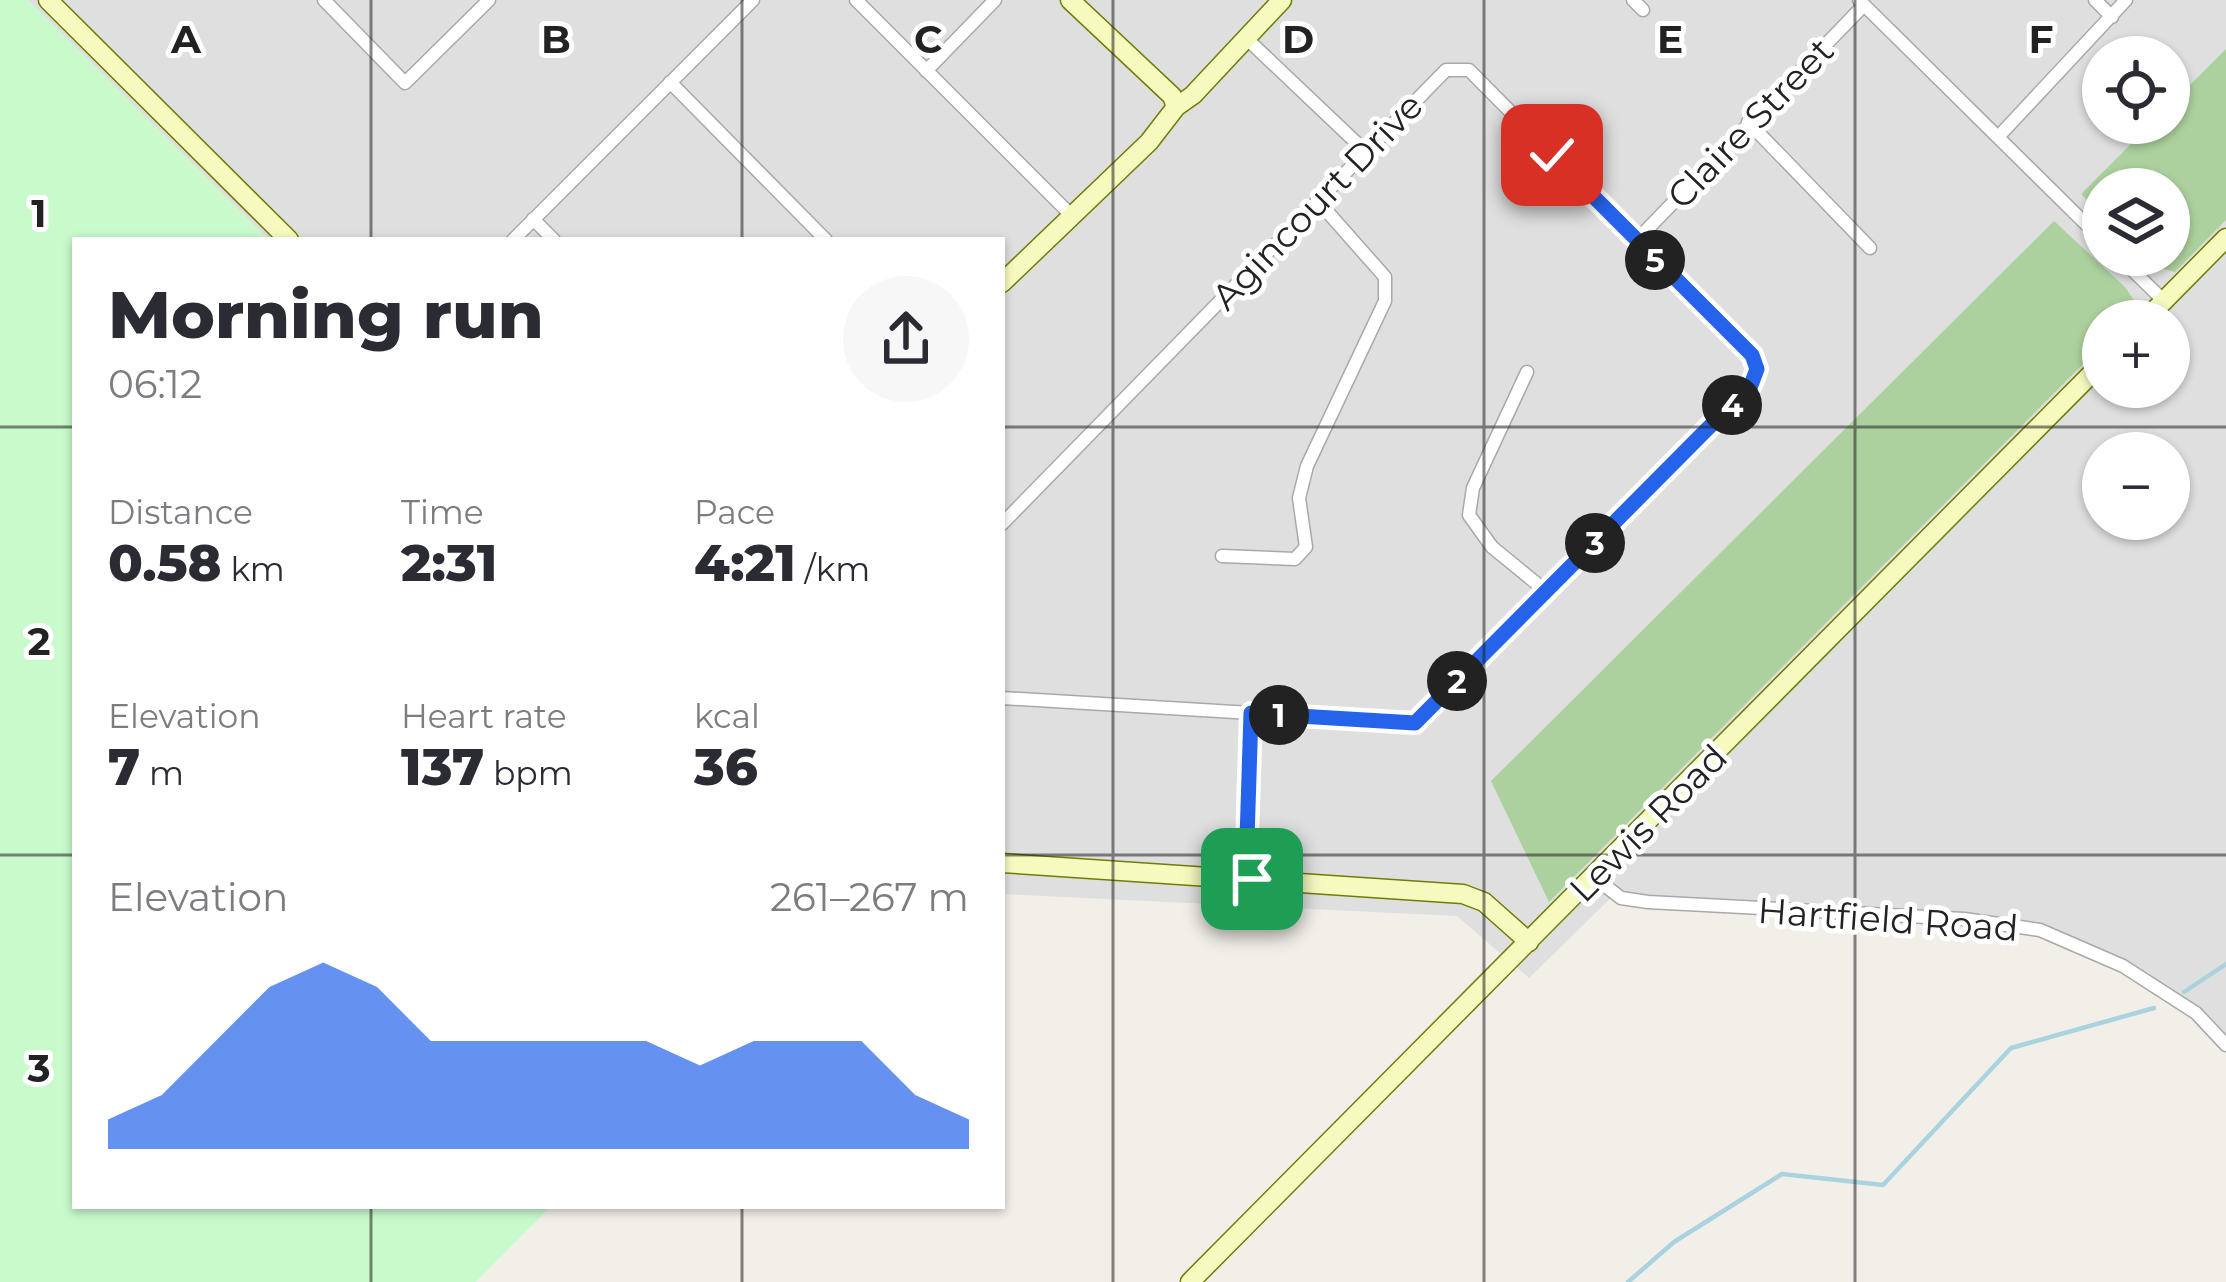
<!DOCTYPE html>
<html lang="en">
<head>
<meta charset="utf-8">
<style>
	body { margin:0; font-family:Montserrat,sans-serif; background:#f7f7f7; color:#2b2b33; height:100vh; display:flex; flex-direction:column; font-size:45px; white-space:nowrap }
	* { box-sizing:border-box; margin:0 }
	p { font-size:39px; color:#7c7c81 }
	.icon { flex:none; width:66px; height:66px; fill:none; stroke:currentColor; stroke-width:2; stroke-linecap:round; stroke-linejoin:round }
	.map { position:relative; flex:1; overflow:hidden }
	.panel { position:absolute; left:72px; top:237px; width:933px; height:972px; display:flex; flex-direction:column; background:#fff; border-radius:0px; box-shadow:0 3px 9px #0004 }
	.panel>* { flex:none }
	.controls { position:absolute; left:2082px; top:36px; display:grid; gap:24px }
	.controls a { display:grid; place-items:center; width:108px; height:108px; border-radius:50%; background:#fff; box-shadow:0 3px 9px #0004; font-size:60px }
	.pin { position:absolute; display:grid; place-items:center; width:102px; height:102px; color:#fff; margin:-51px; border-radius:24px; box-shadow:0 6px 18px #0006 }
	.km { position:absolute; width:60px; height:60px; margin:-30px; border-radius:50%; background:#222; color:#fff; font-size:33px; line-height:60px; text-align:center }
	.round { display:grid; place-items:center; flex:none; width:126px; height:126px; border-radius:63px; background:#f7f7f7 }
	.headline { display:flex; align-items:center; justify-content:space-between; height:204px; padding:0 36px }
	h1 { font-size:66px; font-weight:800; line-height:90px }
	.metrics { display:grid; grid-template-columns:repeat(3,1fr); gap:18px; height:204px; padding:12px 36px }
	.metrics div { display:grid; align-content:center }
	.metrics b { font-size:51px; font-weight:800 }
	.metrics small { font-size:33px; font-weight:400 }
	.metrics p { font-size:33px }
	.chart { height:336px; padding:24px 36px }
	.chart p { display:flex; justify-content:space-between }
	.chart svg { width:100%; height:216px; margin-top:12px; fill:#2563eb; opacity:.7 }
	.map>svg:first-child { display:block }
	.residential { fill:#e0dfdf; fill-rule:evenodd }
	.forest { fill:#add19e }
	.park { fill:#c8facc }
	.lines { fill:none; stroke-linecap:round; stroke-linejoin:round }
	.stream { stroke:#aad3df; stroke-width:4.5 }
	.street-casing { stroke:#a9a9a9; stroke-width:15 }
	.secondary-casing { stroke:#707d05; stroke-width:21 }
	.street { stroke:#fff; stroke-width:12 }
	.secondary { stroke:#f7fabf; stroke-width:18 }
	.route-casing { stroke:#fff; stroke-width:24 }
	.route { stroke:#2563eb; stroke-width:15 }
	.grid { fill:none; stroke:#222; stroke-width:3; stroke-opacity:0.55 }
	.labels { text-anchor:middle; stroke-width:10; stroke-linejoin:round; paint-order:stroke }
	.street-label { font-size:36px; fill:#222; stroke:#fff }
	.grid-label { font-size:39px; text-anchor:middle; font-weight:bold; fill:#222; stroke:#fff; stroke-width:10; stroke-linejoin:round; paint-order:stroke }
</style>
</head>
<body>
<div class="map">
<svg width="2226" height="1282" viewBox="0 0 2226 1282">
	<rect width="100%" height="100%" fill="#f2efe9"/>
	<path class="residential" d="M28,0H2226V1045L2196,1013L2125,966L2024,925L1632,896L1620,889L1529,978L1457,916L1002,894V240H269ZM2103,57H2169V123H2103ZM2103,189H2169V255H2103ZM2103,321H2169V387H2103ZM2103,453H2169V519H2103Z"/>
	<path class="forest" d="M2226,49V220L2175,272L2153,266L2143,255H2169V189H2103V216L2081,194L2152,123H2169V106Z
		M2054,221L2125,287L2139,308L2126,321H2103V344L1549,902L1491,781Z"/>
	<path class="park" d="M0,0H28L269,240H75V1206H551L476,1282H0Z"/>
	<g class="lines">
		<path class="stream" d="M2184,992L2226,964
			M1628,1282L1674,1242L1782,1174L1883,1185L2011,1048L2154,1008"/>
		<defs>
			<path id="street" d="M324,0L405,83L489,0
				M856,0L1070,214
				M1633,0L1643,10
				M1859,0L2103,241
				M2095,0L2112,17
				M1246,38L1364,150
				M926,71L995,0
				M670,82L826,240
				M1748,122L1870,248
				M1999,136L2126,0
				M533,219L554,240
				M513,240L753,0
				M1636,241L1864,5
				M2117,255L2164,301
				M1527,372L1473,488L1469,515L1492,547L1547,592
				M1002,524L1446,70H1469L1752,355L1757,369L1751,384L1415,723L1002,698
				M1222,556L1295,559L1306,547L1299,498L1307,466L1385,301V277L1317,200
				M1247,839L1252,852V879
				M1237,878L1247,839L1251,713
				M1595,878L1621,898L1648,902L1964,919L2040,930L2123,966L2196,1013L2226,1045"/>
			<path id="secondary" d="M48,0L289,240
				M1070,0L1172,96L1176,107
				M1002,283L1149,142L1176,107L1193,95L1282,0
				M2144,321L2226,238
				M1002,863L1463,894L1484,902L1529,942
				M1190,1282L2103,362"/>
		</defs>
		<use href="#street" class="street-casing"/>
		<use href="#secondary" class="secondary-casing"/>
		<use href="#street" class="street"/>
		<use href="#secondary" class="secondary"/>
	</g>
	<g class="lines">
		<defs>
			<path id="route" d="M1252,879V853L1247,839L1251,713L1415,723L1751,385L1757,369L1752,355L1552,155"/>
		</defs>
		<use href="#route" class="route-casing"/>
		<use href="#route" class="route"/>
	</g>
	<path class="grid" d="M371,0V240M742,0V240M1113,0V1282M1484,0V1282M1855,0V1282M0,427H75M1002,427H2226M0,855H75M1002,855H2226M371,1206V1282M742,1206V1282"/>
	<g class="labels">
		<g class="street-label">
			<text transform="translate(1750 123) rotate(-46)" y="13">Claire Street</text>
			<text transform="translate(1317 201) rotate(-46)" y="13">Agincourt Drive</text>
			<text transform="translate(1648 823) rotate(-45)" y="13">Lewis Road</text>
			<text transform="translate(1888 919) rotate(4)" y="13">Hartfield Road</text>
		</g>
	</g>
	<g class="grid-label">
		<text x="186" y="53">A</text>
		<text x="556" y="53">B</text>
		<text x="928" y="53">C</text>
		<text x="1298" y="53">D</text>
		<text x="1670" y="53">E</text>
		<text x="2041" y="53">F</text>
		<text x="39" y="227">1</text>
		<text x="39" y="655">2</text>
		<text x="39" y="1082">3</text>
	</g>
</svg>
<div class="controls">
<a><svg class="icon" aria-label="locate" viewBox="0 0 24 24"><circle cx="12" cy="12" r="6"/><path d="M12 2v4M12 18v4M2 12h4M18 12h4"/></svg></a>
<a><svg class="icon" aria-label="layers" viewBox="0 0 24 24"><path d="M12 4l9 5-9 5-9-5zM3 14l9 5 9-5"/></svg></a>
<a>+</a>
<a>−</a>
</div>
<div class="pin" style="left:1252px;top:879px;background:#1e9e55"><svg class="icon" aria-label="arrive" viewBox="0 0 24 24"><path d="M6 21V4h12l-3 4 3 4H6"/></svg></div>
<div class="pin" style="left:1552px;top:155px;background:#d93025"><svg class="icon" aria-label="check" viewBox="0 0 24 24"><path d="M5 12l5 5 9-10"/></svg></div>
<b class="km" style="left:1279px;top:715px">1</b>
<b class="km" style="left:1457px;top:681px">2</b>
<b class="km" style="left:1595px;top:543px">3</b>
<b class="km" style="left:1732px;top:405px">4</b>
<b class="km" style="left:1655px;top:260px">5</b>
<section class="panel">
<div class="headline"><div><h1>Morning run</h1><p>06:12</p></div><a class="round"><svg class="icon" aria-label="share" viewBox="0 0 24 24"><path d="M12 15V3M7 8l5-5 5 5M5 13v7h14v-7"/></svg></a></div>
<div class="metrics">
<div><p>Distance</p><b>0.58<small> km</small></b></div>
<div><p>Time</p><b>2:31</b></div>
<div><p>Pace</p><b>4:21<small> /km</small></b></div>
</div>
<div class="metrics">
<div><p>Elevation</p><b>7<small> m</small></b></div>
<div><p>Heart rate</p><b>137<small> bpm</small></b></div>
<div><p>kcal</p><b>36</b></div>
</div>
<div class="chart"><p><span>Elevation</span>261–267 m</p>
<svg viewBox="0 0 160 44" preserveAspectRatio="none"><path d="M0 44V38L10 33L20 22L30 11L40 6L50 11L60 22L70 22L80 22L90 22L100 22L110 27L120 22L130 22L140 22L150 33L160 38V44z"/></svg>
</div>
</section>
</div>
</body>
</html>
